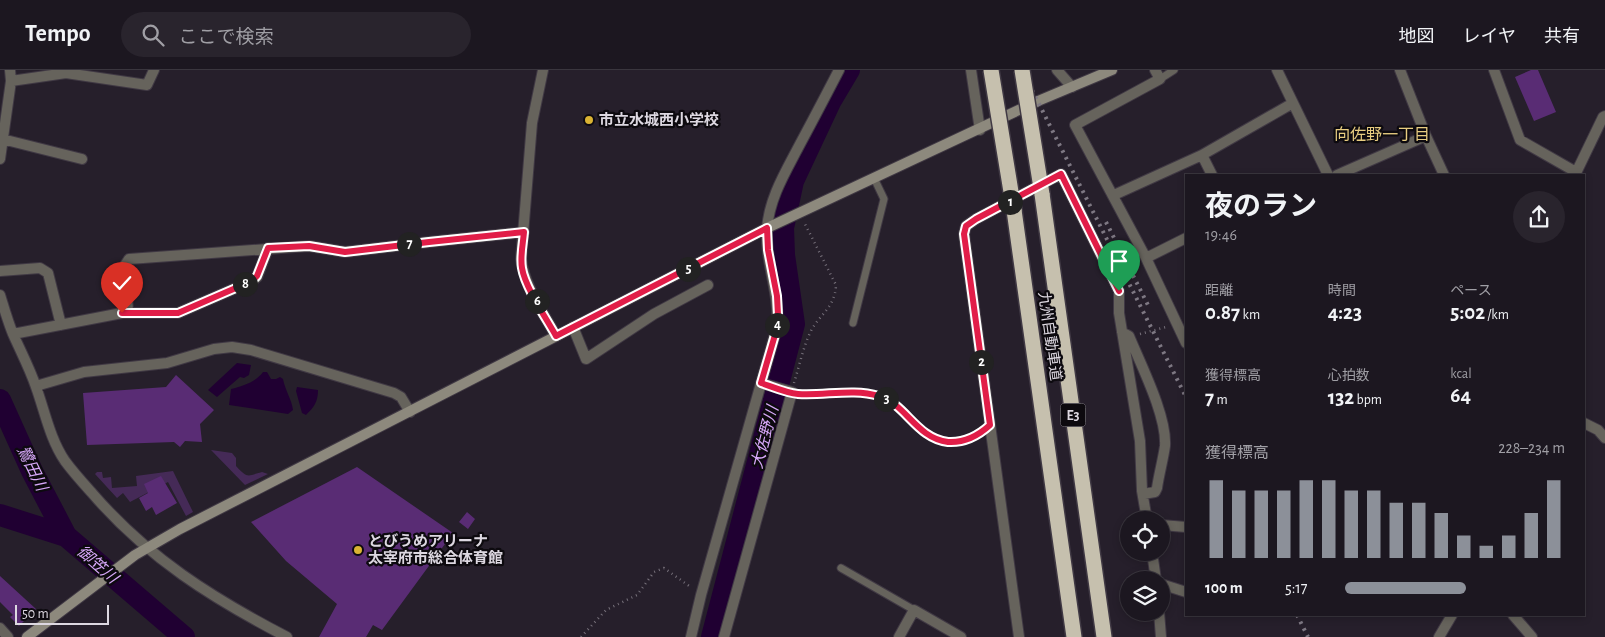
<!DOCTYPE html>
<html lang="ja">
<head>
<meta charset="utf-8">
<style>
	body { margin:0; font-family:"Alegreya Sans","Noto Sans JP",sans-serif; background:#29242d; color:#f1f3f6; height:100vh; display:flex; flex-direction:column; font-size:19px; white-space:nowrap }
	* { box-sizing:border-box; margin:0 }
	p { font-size:16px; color:#a09fa5 }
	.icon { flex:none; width:28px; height:28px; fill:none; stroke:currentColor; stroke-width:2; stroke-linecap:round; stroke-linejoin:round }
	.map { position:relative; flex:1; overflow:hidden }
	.details { position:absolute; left:1185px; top:104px; width:400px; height:442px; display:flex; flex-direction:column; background:#1c1720; border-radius:0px; box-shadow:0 2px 8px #0003,0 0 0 1px #3a363e }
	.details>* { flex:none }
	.fabs { position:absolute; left:1120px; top:441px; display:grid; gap:10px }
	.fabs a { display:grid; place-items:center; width:50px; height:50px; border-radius:50%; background:#1c1720; box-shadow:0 2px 8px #0003,0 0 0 1px #3a363e; font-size:25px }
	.scale { position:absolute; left:15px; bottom:12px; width:94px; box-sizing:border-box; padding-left:5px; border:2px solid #ddd8e1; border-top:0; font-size:14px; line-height:18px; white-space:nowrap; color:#ddd8e1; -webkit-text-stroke:4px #0d0a0f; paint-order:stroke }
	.pin { position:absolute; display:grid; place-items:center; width:42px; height:42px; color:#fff; margin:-51px -21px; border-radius:50% 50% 50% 0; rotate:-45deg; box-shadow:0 0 5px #0007 }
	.pin .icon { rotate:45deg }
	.km { position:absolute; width:25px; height:25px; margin:-12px; border-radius:50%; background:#222; color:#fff; font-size:14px; line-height:25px; text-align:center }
	.round { display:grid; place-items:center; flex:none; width:52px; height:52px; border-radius:26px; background:#29242d }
	.headline { display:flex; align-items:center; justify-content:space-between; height:85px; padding:0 20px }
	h1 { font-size:28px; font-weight:700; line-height:38px }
	.stats { display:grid; grid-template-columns:repeat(3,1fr); gap:8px; height:85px; padding:5px 20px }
	.stats div { display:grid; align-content:center }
	.stats b { font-size:21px; font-weight:700 }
	.stats small { font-size:14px; font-weight:400 }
	.stats p { font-size:14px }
	.chart { height:140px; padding:10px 20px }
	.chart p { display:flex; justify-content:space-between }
	.chart svg { width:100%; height:90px; margin-top:5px; stroke:#8c9099; stroke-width:6 }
	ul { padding:0 20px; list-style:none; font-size:16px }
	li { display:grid; grid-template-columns:80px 60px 1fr; align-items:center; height:38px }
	li i { height:12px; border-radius:6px; background:#8c9099 }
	header { display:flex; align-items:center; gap:30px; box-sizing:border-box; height:70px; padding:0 25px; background:#1c1720; border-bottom:1px solid #3a363e }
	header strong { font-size:24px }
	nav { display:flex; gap:28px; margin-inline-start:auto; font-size:18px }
	.search { width:350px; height:45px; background:#29242d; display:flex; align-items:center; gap:12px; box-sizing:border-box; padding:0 18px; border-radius:28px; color:#a09fa5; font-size:19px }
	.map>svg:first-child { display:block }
	.green { fill:#452a57 }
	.water { fill:#200032 }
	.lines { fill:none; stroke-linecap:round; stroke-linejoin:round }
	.river { stroke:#200032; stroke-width:22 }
	.building { fill:#592c74 }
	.lane-casing { stroke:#403944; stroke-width:9 }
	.street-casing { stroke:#403944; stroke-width:12 }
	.secondary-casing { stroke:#403944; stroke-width:12 }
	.highway-casing { stroke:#403944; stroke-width:18 }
	.path { stroke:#76707a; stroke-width:2.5; stroke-dasharray:1 4; stroke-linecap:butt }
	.lane { stroke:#66635c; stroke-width:7 }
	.street { stroke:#66635c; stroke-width:10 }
	.secondary { stroke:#8d897d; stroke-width:10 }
	.highway { stroke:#c6c0ae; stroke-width:15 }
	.rail { stroke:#7e7883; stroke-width:4; stroke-dasharray:2.5 5; stroke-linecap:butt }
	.highway-bridge-casing { stroke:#403944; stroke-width:18; stroke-linecap:butt }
	.highway-bridge { stroke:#c6c0ae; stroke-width:15 }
	.route-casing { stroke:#fff; stroke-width:10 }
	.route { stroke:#e11d48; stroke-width:6 }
	.poi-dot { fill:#dab333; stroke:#0d0a0f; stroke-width:2 }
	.labels { text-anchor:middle; stroke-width:4.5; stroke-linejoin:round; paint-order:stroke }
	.shield { fill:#0d0a0f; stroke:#9f9aa2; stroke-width:1 }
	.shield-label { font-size:14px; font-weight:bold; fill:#ddd8e1 }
	.poi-label { font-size:15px; font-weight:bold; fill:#ddd8e1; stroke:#0d0a0f; text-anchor:start }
	.street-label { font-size:15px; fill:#ddd8e1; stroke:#0d0a0f }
	.neighbourhood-label { font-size:16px; fill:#e8cd81; stroke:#0d0a0f }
	.water-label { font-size:16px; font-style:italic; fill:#d7a8f9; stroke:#0d0a0f }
</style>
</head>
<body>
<header>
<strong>Tempo</strong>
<div class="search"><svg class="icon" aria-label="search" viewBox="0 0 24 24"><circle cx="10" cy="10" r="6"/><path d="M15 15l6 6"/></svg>ここで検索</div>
<nav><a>地図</a><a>レイヤ</a><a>共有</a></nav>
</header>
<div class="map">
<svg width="1605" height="567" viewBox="0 0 1605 567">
	<rect width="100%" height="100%" fill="#261f2b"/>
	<path class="green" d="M211,380L232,383L236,388V396C248,409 247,406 262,402L268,404L245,415Z
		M173,401L193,442L186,446L168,412L130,432L123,423L117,428L95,404L97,402H102L103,408L111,407L112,418L137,416L136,406Z"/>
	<path class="water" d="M237,293L251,295L249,305L244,308L240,307L217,327L208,320Z
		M263,302H267L271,309H276L280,307L283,309C285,320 292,330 293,340L288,344L229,335L231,319C243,316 256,312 263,302Z
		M297,317L318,320C318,332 314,337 306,345L302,343L296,321Z"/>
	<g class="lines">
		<path class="river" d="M0,330L32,401L66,466
			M0,445L66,466L184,567
			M712,567L794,254L784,185L783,158L793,111L830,32L849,0"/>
	</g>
	<path class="building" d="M1531,0H1538L1556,42L1534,51L1515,7Z
		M176,305L214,340L200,354L202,372L185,371L180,377L174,372L87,375L83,323L166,317Z
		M357,397L453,463L382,560L373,555L366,567H319L337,534L286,491L251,452Z
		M161,406L177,433L156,445L152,437L146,441L139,428L148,423L144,414Z
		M467,442L475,449L468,459L459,452Z
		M0,506L36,539L19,556L10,547L13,545L0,532Z"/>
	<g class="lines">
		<defs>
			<path id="lane" d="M1160,9L1174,0
				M853,253L884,129L874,108
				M841,498L914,540"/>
			<path id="street" d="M543,0L532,53L521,189C524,216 543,242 556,266
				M971,0L980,60
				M1057,0L1072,17
				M1155,0L1160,9L1075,55L1146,188L1186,273
				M1277,0L1328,105
				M1400,0L1426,66L1444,105
				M1494,0L1520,70L1576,102
				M11,11L66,3L147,15L154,0
				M2,69L82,89
				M1202,85L1212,105
				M0,89L11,11L10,0
				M1337,105L1426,66
				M1575,105L1603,47L1605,46
				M1114,125L1202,85L1293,33
				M1146,188L1186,168
				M0,201L40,198L48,203L61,255
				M0,225C4,238 8,252 13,264C21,282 30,299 36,317C45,342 50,369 65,391C73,402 83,413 92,423C148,488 212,528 287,567
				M128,242L125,195L129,189L309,176L345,182L429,172L524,162
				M573,257L586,289L654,244L708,215
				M1122,262L1129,266C1141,295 1167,346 1165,376C1163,390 1159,404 1157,418L1155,422L1143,424
				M13,264L122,243H178L252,211L257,207L268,178
				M36,316L84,302L167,293L214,279L232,277L251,280L394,323L401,327L410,342
				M1584,353L1598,360L1605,368
				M1161,455L1186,457
				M1152,482L1156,510
				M1161,514L1186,522
				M1159,542L1161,567
				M1513,545L1532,567
				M0,558L8,567
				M691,567L701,525L777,257C780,223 765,193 767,159C769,128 786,101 800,74C813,50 826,25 839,0
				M724,567L792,322L761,313
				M899,567L914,540L961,567
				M1019,567L964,164L966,156L976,149L1061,104L1119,221V243L1140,371L1142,421L1147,450
				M1439,567L1452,545"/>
			<path id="secondary" d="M27,567L135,485L180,459L767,158L1038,31L1112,0"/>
			<path id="highway" d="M1042,124L1104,567
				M1014,140L1074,567"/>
		</defs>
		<use href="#lane" class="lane-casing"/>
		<use href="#street" class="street-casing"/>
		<use href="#secondary" class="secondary-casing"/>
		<use href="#highway" class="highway-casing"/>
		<path class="path" d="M1140,264L1166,257
			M794,313C799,297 803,278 810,263C818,245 835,239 836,215L804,152
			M802,324C827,323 855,319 879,326C889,329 896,337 904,344C929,368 948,382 981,363
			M581,567L606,540L637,525L654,502L664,498L692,518"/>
		<use href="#lane" class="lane"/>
		<use href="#street" class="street"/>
		<use href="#secondary" class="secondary"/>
		<use href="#highway" class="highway"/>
		<path class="rail" d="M1022,0L1186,327
			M1106,152L1150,239
			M1297,545L1308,567"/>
		<defs>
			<path id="highway-bridge" d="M991,0L1014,140
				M1022,0L1042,124"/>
		</defs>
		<use href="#highway-bridge" class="highway-bridge-casing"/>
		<use href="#highway-bridge" class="highway-bridge"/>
	</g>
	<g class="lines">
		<defs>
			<path id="route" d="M122,243H178L252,211L257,206L268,178L309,176L345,182L429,172L524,162C523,174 520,186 522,198C525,217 546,248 556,266L767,158L768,180L777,226L778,245L777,258L761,313C773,317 786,323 798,324C825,326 852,318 879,326C906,334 916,368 948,372C964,373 979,365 990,355L964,164L966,156L976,149L1061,104L1119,221"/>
		</defs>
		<use href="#route" class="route-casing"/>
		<use href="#route" class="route"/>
	</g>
	<g class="poi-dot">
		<circle cx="589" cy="50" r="5"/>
		<circle cx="358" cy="480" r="5"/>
	</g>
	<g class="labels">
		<rect class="shield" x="1060.5" y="333.5" width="25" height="23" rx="4"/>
		<g class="shield-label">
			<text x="1073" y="350">E3</text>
		</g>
		<g class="poi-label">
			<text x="599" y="55">市立水城西小学校</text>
			<text x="368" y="476">とびうめアリーナ<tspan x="368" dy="17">太宰府市総合体育館</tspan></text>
		</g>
		<g class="street-label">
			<text transform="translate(1050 266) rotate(82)" y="5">九州自動車道</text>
		</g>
		<g class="neighbourhood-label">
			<text x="1382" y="70">向佐野一丁目</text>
		</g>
		<g class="water-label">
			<text transform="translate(764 367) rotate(-75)" y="6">大佐野川</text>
			<text transform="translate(33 398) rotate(64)" y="6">鷺田川</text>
			<text transform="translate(98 494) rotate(41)" y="6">御笠川</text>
		</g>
	</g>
</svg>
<div class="fabs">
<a><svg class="icon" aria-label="locate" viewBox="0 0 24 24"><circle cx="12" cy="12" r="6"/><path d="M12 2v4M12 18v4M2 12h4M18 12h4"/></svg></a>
<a><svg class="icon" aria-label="layers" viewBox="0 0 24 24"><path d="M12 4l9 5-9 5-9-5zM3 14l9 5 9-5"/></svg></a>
</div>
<div class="scale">50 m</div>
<div class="pin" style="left:1119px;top:221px;background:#1e9e55"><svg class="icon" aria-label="arrive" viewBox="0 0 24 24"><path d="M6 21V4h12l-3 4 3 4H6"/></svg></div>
<div class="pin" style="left:122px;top:243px;background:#d93025"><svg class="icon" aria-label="check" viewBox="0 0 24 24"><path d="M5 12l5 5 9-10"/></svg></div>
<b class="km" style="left:1010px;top:132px">1</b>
<b class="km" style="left:981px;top:292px">2</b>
<b class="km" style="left:886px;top:329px">3</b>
<b class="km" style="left:777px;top:255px">4</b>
<b class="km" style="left:688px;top:199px">5</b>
<b class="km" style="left:537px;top:231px">6</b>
<b class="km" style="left:409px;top:174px">7</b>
<b class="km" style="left:245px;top:214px">8</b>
<section class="details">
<div class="headline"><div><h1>夜のラン</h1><p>19:46</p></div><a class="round"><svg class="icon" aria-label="share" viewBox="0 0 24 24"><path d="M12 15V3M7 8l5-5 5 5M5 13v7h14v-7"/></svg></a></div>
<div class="stats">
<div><p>距離</p><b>0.87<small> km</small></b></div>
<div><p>時間</p><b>4:23</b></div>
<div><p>ペース</p><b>5:02<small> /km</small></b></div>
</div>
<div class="stats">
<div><p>獲得標高</p><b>7<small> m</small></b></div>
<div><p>心拍数</p><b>132<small> bpm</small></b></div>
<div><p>kcal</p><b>64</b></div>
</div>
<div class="chart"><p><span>獲得標高</span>228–234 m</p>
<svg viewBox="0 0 160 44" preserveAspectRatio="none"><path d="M5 44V6M15 44V11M25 44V11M35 44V11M45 44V6M55 44V6M65 44V11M75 44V11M85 44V17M95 44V17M105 44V22M115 44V33M125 44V38M135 44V33M145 44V22M155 44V6"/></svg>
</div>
<ul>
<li><b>100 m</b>5:17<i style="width:55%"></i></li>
</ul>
</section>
</div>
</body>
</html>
